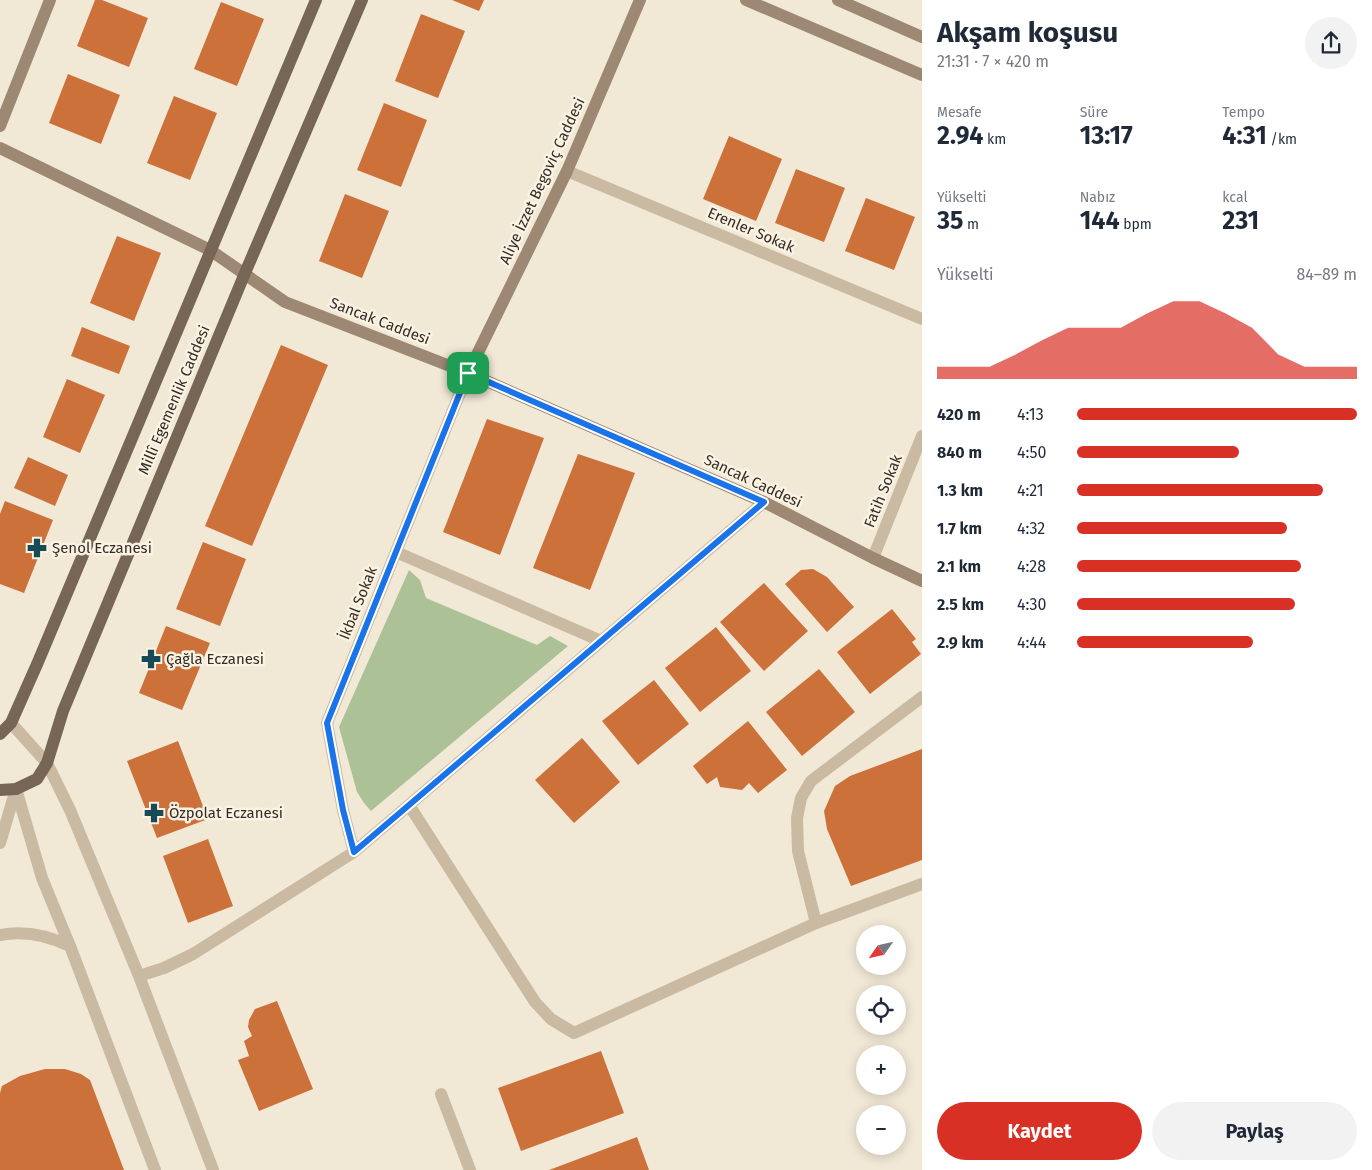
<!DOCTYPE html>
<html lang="tr">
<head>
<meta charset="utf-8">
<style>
	body { margin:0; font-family:"Fira Sans",sans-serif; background:#f2f2f3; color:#1f2937; height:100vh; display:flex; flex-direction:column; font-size:19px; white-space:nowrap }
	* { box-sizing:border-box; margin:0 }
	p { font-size:16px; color:#747a83 }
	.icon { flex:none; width:28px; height:28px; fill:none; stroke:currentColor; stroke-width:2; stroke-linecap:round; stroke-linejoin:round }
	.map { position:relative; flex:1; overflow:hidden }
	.side { display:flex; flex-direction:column; background:#fff; width:450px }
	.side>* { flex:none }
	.needle { width:32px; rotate:236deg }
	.fabs { position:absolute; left:856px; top:925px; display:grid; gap:10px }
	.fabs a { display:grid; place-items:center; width:50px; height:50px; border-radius:50%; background:#fff; box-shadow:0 2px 12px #0003; font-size:25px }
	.pin { position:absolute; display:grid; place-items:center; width:42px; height:42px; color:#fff; margin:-21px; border-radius:10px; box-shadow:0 2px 8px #0006 }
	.round { display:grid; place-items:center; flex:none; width:52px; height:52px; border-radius:26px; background:#f2f2f3 }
	.summary { display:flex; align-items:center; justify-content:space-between; height:85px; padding:0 15px }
	h1 { font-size:28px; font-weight:700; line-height:38px }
	.metrics { display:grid; grid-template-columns:repeat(3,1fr); gap:8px; height:85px; padding:5px 15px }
	.metrics div { display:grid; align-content:center }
	.metrics b { font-size:25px; font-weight:700 }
	.metrics small { font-size:14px; font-weight:400 }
	.metrics p { font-size:14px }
	.chart { height:140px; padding:10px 15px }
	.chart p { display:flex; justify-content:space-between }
	.chart svg { width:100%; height:90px; margin-top:5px; fill:#d93025; opacity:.7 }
	.cta { display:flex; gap:10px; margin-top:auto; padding:10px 15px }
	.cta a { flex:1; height:58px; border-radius:30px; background:#d93025; color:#fff; font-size:20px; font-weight:700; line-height:58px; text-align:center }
	.cta a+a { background:#f2f2f3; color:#1f2937 }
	ul { padding:0 15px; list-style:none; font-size:16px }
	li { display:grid; grid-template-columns:80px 60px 1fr; align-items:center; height:38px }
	li i { height:12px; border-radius:6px; background:#d93025 }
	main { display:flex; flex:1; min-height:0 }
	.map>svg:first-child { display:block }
	.green { fill:#adc196 }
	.building { fill:#cc713a }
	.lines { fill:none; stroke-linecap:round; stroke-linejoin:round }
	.street { stroke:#cabaa2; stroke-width:12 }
	.secondary { stroke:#9d8873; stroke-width:12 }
	.primary { stroke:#776555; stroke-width:12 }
	.route-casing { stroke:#fff; stroke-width:10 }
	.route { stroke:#1a73e8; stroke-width:6 }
	.labels { text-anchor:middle; stroke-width:5; stroke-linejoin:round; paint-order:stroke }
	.street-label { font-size:15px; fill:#342c25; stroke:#faf2e2 }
	.poi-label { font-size:15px; fill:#342c25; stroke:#faf2e2; text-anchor:start }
</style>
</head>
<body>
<main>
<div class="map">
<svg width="922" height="1170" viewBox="0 0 922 1170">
	<rect width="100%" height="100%" fill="#f2e8d6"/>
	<path class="green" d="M409,570L420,580L426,598L537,645L550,636L568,646L371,811L364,803L357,792L339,727Z"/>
	<path class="building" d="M95,0H102L148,18L129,67L77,46Z
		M452,0H484L479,11Z
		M221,2L264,19L237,86L194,69Z
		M421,14L465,31L438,98L395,81Z
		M68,74L120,95L101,144L49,123Z
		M174,96L217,113L190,180L147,163Z
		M384,103L427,120L401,187L357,170Z
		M729,136L782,159L756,221L703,199Z
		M796,169L845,188L824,242L775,223Z
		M345,194L389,211L362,278L319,261Z
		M866,198L915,217L894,270L845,251Z
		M117,236L161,253L134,321L90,303Z
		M82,327L130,346L119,374L71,356Z
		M281,345L328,365L252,546L205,526Z
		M67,379L105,395L80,453L43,437Z
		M487,419L544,438L500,555L443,532Z
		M578,454L635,473L590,590L533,568Z
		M28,457L68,475L55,506L14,488Z
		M5,501L53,520L24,593L0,584V514Z
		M203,542L246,559L220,626L176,609Z
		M813,569L827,577L854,607L827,632L785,584L801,570Z
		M764,583L808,631L764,671L720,622Z
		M892,609L916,639L912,642L921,654L870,694L837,652Z
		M166,626L210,643L182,710L139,693Z
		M716,627L751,671L700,712L665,668Z
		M819,669L855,712L802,756L766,712Z
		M654,680L689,724L638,765L602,721Z
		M748,721L787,770L758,793L749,783L742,790L720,787L717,777L707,784L693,766Z
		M582,738L620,782L574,823L535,780Z
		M178,741L208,819L157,838L127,761Z
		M922,749V860L851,886L827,829L824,811L835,786L850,776Z
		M208,839L233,906L188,923L163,856Z
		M277,1001L313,1089L259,1111L238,1060L249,1056L244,1041L252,1036L248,1027L249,1020L255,1009Z
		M601,1051L624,1113L521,1151L498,1088Z
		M45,1069H65L81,1074L90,1080L124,1170H0V1093L2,1086L20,1076Z
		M637,1137L649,1170H549Z"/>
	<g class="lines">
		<path class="street" d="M567,171L922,319
			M396,552L601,641
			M873,558L922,436
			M11,723L47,763L70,810L139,976L213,1170
			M16,789L42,878L70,946L155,1170
			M409,805L535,1002L551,1019L574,1033L816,923L922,884
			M0,843L16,789
			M354,852L343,810L327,723L468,373
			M816,923L798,851L797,818L801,798L811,781L922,697
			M0,935C25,930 47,935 70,946
			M139,976L164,968L193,954L354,852L764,502
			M441,1094L470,1170"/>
		<path class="secondary" d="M746,0L922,75
			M838,0L922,37
			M0,126L50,0
			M0,148L210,250L285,302L468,373L764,502L873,558L922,581
			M468,373L567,171L640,0"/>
		<path class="primary" d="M0,734L11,723L38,662L316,0
			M0,790L16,789L37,779L47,763L63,711L245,273L362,0"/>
	</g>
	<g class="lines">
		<defs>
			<path id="route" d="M468,373L764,502L354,852L343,810L327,723Z"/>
		</defs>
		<use href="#route" class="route-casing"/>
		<use href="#route" class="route"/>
	</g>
	<defs>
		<symbol id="pharmacy-bare" viewBox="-9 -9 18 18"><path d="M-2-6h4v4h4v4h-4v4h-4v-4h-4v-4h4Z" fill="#194b57" stroke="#faf2e2" stroke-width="2.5" paint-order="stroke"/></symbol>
	</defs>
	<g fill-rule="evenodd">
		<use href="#pharmacy-bare" x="23" y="534" width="28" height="28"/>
		<use href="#pharmacy-bare" x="137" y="645" width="28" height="28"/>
		<use href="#pharmacy-bare" x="140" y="799" width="28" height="28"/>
	</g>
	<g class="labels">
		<g class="street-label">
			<text transform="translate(542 181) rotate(-65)" y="5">Aliye İzzet Begoviç Caddesi</text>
			<text transform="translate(751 230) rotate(23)" y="5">Erenler Sokak</text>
			<text transform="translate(380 321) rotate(21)" y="5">Sancak Caddesi</text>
			<text transform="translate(174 400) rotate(-67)" y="5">Millî Egemenlik Caddesi</text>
			<text transform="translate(753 481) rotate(25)" y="5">Sancak Caddesi</text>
			<text transform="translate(883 491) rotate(-68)" y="5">Fatih Sokak</text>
			<text transform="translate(358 603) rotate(-68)" y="5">İkbal Sokak</text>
		</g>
		<g class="poi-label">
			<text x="52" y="553">Şenol Eczanesi</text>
			<text x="166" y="664">Çağla Eczanesi</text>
			<text x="169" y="818">Özpolat Eczanesi</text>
		</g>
	</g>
</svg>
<div class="fabs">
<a><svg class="needle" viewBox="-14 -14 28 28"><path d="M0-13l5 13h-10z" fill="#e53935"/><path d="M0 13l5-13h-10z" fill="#747a83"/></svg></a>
<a><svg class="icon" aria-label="locate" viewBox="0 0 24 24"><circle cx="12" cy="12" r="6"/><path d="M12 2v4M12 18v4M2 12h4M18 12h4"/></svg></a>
<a>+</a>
<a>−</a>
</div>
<div class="pin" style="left:468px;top:373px;background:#1e9e55"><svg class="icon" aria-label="arrive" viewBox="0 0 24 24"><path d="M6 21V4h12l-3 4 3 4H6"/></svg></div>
</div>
<section class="side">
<div class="summary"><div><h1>Akşam koşusu</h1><p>21:31 · 7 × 420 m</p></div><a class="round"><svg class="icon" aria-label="share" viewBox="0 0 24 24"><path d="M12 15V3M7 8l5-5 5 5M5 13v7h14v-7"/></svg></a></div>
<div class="metrics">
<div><p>Mesafe</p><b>2.94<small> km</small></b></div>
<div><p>Süre</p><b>13:17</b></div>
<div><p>Tempo</p><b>4:31<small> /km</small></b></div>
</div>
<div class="metrics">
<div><p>Yükselti</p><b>35<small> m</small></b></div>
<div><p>Nabız</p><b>144<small> bpm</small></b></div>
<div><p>kcal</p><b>231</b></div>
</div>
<div class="chart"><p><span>Yükselti</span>84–89 m</p>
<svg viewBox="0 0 160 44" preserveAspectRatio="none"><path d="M0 44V38L10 38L20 38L30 32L40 25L50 19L60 19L70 19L80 12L90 6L100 6L110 12L120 19L130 32L140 38L150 38L160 38V44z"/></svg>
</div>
<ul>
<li><b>420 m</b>4:13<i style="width:100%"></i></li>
<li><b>840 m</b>4:50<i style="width:58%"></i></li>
<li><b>1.3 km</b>4:21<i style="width:88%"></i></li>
<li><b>1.7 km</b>4:32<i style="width:75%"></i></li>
<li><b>2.1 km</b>4:28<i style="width:80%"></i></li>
<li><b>2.5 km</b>4:30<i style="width:78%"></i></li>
<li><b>2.9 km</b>4:44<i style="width:63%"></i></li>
</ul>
<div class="cta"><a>Kaydet</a><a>Paylaş</a></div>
</section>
</main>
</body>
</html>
